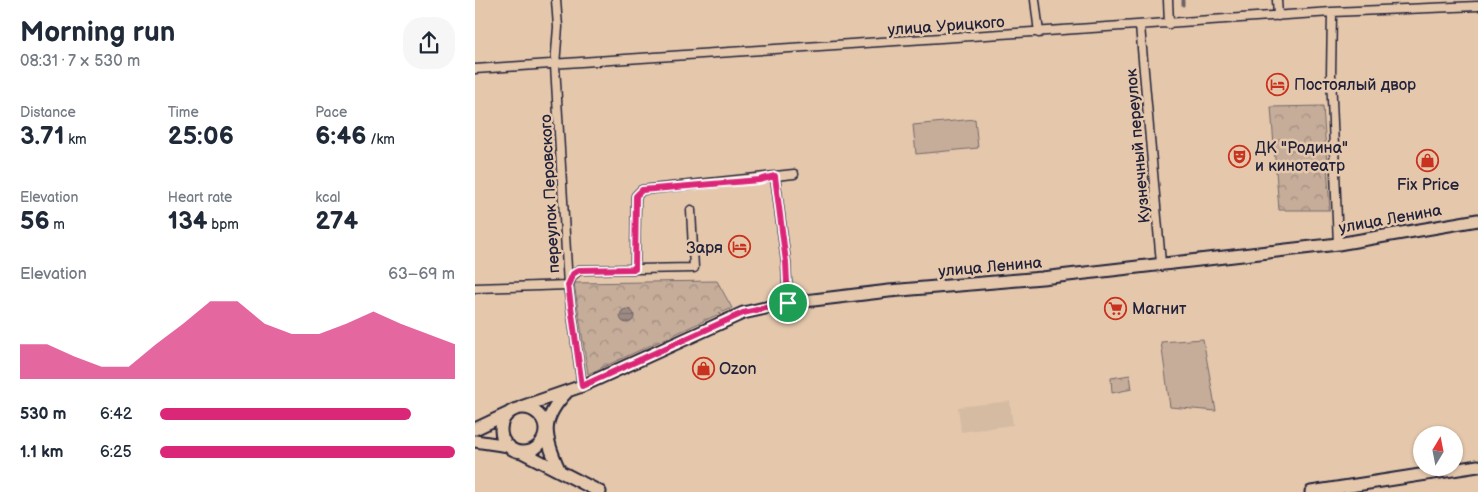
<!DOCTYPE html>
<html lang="en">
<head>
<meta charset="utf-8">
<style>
	body { margin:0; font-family:"Balsamiq Sans",sans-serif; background:#f6f6f7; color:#1f2937; height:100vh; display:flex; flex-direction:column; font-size:19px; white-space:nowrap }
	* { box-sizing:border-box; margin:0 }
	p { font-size:16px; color:#747a83 }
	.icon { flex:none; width:28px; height:28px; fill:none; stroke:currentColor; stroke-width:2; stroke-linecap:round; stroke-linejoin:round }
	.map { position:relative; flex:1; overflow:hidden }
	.sheet { display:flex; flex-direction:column; background:#fff; width:475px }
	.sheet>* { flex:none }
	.needle { width:32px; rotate:10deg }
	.fabs { position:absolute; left:938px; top:426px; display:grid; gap:10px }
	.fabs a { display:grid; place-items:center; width:50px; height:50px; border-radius:50%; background:#fff; box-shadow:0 1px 4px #0004; font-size:25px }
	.pin { position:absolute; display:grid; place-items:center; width:42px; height:42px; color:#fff; margin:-21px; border:2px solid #fff; border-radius:50%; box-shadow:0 1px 5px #0007 }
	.round { display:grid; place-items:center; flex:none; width:52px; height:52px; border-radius:20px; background:#f6f6f7 }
	.headline { display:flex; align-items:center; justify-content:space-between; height:85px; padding:0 20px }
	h1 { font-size:28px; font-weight:600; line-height:38px }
	.figures { display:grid; grid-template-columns:repeat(3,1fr); gap:8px; height:85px; padding:5px 20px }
	.figures div { display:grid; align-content:center }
	.figures b { font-size:25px; font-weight:600 }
	.figures small { font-size:14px; font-weight:400 }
	.figures p { font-size:14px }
	.chart { height:140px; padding:10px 20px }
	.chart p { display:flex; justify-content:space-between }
	.chart svg { width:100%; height:90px; margin-top:5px; fill:#db2777; opacity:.7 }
	ul { padding:0 20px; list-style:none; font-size:16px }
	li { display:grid; grid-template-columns:80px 60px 1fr; align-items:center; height:38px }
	li i { height:12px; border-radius:6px; background:#db2777 }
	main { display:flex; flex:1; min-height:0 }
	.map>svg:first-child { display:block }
	.built { fill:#d6bba3 }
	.grass { fill:#c6ad9a; stroke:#74686a }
	.park { fill:url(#park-crowns); stroke:#74686a }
	.water { fill:url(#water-rules); stroke:#6c6066 }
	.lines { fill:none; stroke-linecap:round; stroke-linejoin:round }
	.stream { stroke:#6c6066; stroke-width:3 }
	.minor-casing { stroke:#22223b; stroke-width:11 }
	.secondary-casing { stroke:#22223b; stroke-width:15 }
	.minor { stroke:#e5c8ac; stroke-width:8 }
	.secondary { stroke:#e5c8ac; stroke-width:11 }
	.route-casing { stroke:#fff; stroke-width:10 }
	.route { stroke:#db2777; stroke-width:6 }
	.labels { text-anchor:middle; stroke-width:5; stroke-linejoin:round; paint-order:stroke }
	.street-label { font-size:16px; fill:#22223b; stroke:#e5c8ac }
	.poi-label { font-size:16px; fill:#22223b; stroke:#e5c8ac; text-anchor:start }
</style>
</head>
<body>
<main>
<section class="sheet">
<div class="headline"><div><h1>Morning run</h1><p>08:31 · 7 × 530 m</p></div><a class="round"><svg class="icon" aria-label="share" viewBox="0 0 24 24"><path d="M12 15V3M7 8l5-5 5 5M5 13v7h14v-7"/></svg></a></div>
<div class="figures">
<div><p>Distance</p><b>3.71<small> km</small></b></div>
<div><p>Time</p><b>25:06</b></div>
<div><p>Pace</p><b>6:46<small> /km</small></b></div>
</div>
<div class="figures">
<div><p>Elevation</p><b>56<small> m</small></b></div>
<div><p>Heart rate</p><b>134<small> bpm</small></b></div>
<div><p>kcal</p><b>274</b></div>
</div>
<div class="chart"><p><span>Elevation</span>63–69 m</p>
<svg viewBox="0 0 160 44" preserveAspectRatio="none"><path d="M0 44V27L10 27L20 33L30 38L40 38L50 27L60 17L70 6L80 6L90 17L100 22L110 22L120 17L130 11L140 17L150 22L160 27V44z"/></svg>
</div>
<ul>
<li><b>530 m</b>6:42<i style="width:85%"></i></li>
<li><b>1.1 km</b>6:25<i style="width:100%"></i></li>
</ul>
</section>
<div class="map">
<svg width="1003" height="492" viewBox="0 0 1003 492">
	<defs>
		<pattern id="park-crowns" width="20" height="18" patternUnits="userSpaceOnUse" patternTransform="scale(1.25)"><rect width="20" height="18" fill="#c6ad9a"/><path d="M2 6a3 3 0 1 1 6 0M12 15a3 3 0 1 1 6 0" fill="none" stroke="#a08c7f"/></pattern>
		<pattern id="water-rules" width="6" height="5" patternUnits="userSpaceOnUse" patternTransform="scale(1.25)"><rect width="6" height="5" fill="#9d8a82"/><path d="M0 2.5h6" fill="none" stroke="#80706c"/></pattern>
	</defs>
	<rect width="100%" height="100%" fill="#e5c8ac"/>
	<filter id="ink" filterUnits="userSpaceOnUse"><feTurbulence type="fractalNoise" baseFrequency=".02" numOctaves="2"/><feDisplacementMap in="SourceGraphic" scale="10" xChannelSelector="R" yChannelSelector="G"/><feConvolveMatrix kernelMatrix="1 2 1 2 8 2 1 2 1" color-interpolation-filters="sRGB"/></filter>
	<g filter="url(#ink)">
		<path class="built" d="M535,401L538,425L486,432L483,407Z"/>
		<path class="grass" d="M500,119L503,148L441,154L438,125Z
			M728,339L741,411L695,407L686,342Z"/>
		<path class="park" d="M848,106L855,210H804L796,107Z
			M242,281L257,308L113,374L99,283Z
			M655,375L657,389L637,393L636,378Z"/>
		<path class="water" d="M145 316a7 7 0 1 1 14 0a7 7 0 1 1-14 0Z"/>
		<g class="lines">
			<path class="stream" d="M708,0V5"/>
			<defs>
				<path id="minor" d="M81,0L83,27L80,65L93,285L107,386
					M560,0L564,33
					M693,0L694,24
					M802,0L803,16
					M857,12L856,75L863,244
					M665,26L686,263
					M0,69L857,12L1003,6
					M300,176L311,262L313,303
					M160,269L161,196L167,190L319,174
					M0,288L93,285L98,275L104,270L219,268L216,210"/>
				<path id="secondary" d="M46,407L107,386L268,313L313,303L414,291L567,278L863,244L1003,220
					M26 430a22 22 0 1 1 44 0a22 22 0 1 1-44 0Z
					M0,429L34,413
					M0,441L34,446
					M47,452L125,492
					M84,469C69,436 65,420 92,392
					M836,492L1003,466"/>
			</defs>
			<use href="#minor" class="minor-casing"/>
			<use href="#secondary" class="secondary-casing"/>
			<use href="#minor" class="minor"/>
			<use href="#secondary" class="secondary"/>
		</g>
	</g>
	<g class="lines" filter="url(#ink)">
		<defs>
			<path id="route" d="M300,176L311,262L313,303L268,313L107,386L93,285L98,274L104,270L160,269L161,196L167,190L284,180Z"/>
		</defs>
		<use href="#route" class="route-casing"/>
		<use href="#route" class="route"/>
	</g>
	<defs>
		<symbol id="hotel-ring" viewBox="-11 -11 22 22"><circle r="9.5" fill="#e5c8ac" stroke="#c8321e" stroke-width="1.5"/><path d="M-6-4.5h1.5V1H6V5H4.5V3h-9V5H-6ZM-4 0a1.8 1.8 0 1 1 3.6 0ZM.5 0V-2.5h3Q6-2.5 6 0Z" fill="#c8321e"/></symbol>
		<symbol id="theatre-ring" viewBox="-11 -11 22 22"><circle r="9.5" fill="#e5c8ac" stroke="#c8321e" stroke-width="1.5"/><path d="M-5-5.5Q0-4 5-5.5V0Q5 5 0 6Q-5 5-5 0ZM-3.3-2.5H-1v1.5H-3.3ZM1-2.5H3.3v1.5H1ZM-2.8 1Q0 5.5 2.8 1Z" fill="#c8321e"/></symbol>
		<symbol id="shop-ring" viewBox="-11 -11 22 22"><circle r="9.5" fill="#e5c8ac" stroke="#c8321e" stroke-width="1.5"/><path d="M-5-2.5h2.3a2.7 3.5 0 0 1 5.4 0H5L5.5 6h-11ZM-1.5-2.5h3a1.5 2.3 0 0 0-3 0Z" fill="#c8321e"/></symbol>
		<symbol id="supermarket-ring" viewBox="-11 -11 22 22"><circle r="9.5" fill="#e5c8ac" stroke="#c8321e" stroke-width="1.5"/><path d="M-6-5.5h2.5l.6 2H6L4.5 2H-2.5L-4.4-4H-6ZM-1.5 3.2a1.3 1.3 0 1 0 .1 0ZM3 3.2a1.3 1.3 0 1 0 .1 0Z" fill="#c8321e"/></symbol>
	</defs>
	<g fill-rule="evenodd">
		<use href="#hotel-ring" x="790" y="72" width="25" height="25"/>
		<use href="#theatre-ring" x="752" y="144" width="25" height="25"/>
		<use href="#shop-ring" x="940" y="148" width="25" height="25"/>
		<use href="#hotel-ring" x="252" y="234" width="25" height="25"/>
		<use href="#supermarket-ring" x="628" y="296" width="25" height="25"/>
		<use href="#shop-ring" x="216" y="356" width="25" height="25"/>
	</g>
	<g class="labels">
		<g class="street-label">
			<text transform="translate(471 25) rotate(-4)" y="6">улица Урицкого</text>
			<text transform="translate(662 146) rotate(-95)" y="6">Кузнечный переулок</text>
			<text transform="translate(74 194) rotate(-93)" y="6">переулок Перовского</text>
			<text transform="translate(915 218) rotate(-10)" y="6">улица Ленина</text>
			<text transform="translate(515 266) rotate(-5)" y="6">улица Ленина</text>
		</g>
		<g class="poi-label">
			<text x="819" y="90">Постоялый двор</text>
			<text x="780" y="153">ДК "Родина"<tspan x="780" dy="18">и кинотеатр</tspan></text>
			<text x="953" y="190" text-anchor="middle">Fix Price</text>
			<text x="248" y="253" text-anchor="end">Заря</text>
			<text x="657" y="314">Магнит</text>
			<text x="244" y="374">Ozon</text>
		</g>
	</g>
</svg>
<div class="fabs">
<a><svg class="needle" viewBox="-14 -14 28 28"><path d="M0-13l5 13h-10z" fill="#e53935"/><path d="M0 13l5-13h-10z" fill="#747a83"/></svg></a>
</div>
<div class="pin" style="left:313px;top:303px;background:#1e9e55"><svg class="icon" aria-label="arrive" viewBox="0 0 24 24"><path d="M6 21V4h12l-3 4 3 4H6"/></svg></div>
</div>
</main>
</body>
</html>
